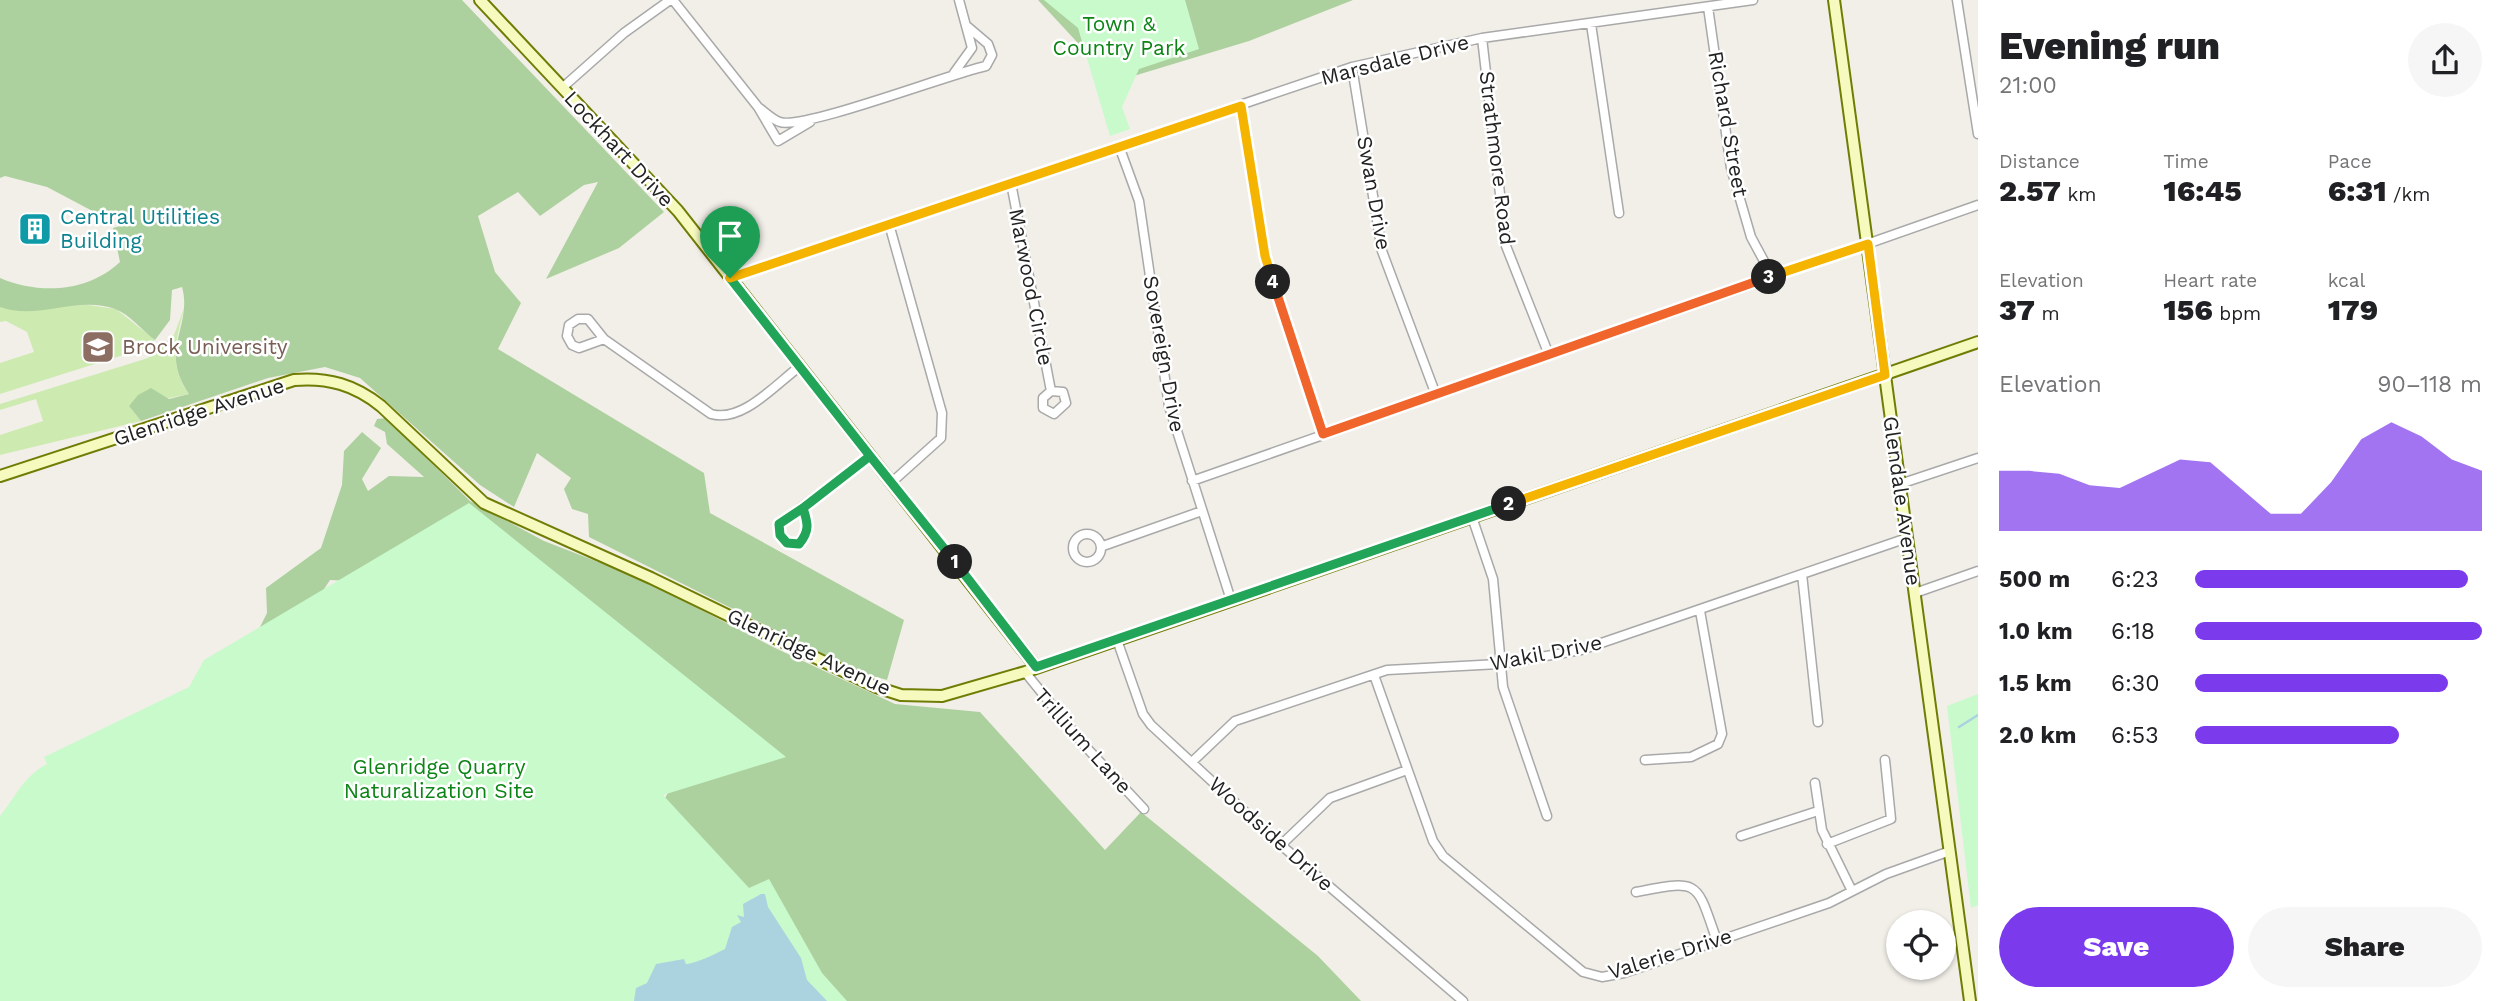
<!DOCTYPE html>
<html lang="en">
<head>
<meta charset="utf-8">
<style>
	body { margin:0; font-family:"Work Sans",sans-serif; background:#f6f6f6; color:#202124; height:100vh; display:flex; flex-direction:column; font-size:26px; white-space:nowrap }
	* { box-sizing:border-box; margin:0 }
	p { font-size:23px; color:#757577 }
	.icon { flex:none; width:38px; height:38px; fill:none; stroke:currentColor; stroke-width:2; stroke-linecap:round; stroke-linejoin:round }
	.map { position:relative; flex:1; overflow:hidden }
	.side { display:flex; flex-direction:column; background:#fff; width:525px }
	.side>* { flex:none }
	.controls { position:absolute; left:1886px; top:910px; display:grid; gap:14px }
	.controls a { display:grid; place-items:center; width:70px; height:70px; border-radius:50%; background:#fff; box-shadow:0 2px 5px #0004; font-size:35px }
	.pin { position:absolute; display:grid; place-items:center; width:60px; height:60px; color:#fff; margin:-72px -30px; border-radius:50% 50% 50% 0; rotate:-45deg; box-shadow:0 0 7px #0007 }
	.pin .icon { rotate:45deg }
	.km { position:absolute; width:35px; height:35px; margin:-18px; border-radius:50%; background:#222; color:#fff; font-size:19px; line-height:35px; text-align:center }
	.round { display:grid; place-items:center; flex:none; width:74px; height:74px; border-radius:37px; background:#f6f6f6 }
	.summary { display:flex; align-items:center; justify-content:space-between; height:119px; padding:0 21px }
	h1 { font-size:38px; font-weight:800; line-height:52px }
	.figures { display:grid; grid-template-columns:repeat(3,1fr); gap:10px; height:119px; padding:7px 21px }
	.figures div { display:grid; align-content:center }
	.figures b { font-size:30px; font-weight:800 }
	.figures small { font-size:19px; font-weight:400 }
	.figures p { font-size:19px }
	.chart { height:196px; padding:14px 21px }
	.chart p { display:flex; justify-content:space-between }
	.chart svg { width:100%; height:126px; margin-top:7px; fill:#7c3aed; opacity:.7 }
	.button { display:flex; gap:14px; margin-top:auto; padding:14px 21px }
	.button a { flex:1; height:80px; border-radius:42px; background:#7c3aed; color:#fff; font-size:28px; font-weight:800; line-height:80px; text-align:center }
	.button a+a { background:#f6f6f6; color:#202124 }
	ul { padding:0 21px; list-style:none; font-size:23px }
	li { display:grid; grid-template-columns:112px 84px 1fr; align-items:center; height:52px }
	li i { height:18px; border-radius:9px; background:#7c3aed }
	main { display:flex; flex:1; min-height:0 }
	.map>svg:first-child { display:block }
	.grass { fill:#cdebb0 }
	.forest { fill:#add19e }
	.park { fill:#c8facc }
	.water { fill:#aad3df }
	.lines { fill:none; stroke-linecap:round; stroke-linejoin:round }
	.stream { stroke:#aad3df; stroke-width:2.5 }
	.street-casing { stroke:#a9a9a9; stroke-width:11 }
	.secondary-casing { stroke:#707d05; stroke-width:14 }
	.street { stroke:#fff; stroke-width:8 }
	.secondary { stroke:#f7fabf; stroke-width:10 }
	.split-1-casing { stroke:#fff; stroke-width:14 }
	.split-2-casing { stroke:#fff; stroke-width:14 }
	.split-3-casing { stroke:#fff; stroke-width:14 }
	.split-4-casing { stroke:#fff; stroke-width:14 }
	.split-5-casing { stroke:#fff; stroke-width:14 }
	.split-1 { stroke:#22a559; stroke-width:9 }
	.split-2 { stroke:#22a559; stroke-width:9 }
	.split-3 { stroke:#f5b400; stroke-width:9 }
	.split-4 { stroke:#f0652b; stroke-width:9 }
	.split-5 { stroke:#f5b400; stroke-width:9 }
	.labels { text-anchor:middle; stroke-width:5; stroke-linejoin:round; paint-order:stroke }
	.park-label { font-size:21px; fill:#0c8416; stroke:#fff }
	.street-label { font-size:21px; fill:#222; stroke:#fff }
	.culture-label { font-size:21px; fill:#0d838f; stroke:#fff; text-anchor:start }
	.education-label { font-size:21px; fill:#785e54; stroke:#fff; text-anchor:start }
</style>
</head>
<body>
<main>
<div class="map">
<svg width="1978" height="1001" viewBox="0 0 1978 1001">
	<rect width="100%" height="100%" fill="#f2efe9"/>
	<path class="grass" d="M186,303C177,335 167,365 189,394L129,406L141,421L0,455V435L43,421L36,399L0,410V404L148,358L174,335Z
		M88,305L116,309L155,340L142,349L0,394V363L34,352L27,332L6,321L0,322V307Z"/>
	<path class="forest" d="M0,0H462L664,212L619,248L546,279L598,182L584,185L540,216L518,192L478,216L495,272L521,303L498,349L704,473L710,513L904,620L887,680L861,673L589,537L588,514L572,509L564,489L571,478L537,453L514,507L480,485L360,378L325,367L268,378L141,421L129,406L138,395L151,388L169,399L189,394C158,350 193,326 182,287L172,290L170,320L155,340C142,331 130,314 115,309C77,295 38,321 0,307V278C40,295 88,292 120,262L113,228L120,226L122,216L100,215L47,187L5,176L0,178Z
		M1038,0H1353L1249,41L1114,82Z
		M386,418L470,501L544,541L637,577L773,647L895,704L980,712L1105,850L1141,812L1318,956L1361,1001H837L664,800L670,789L392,583L330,580L296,632L256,635L267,613L266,588L321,548L342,485L344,451L362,432L381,448L362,479L368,491L389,476L424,477L387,444L385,432L374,426L377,419Z"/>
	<path class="park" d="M1044,0H1185L1199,49L1139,69L1122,107L1130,129L1110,136L1078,28Z
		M469,503L786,757L663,795L749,888L769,879L822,973L847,1001H0V816C17,795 23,777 47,764L44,757L189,687L204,660Z
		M1978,694V905L1971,908L1947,706Z"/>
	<path class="water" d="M761,894H765L768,907L801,958L807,980L827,1001H634L636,988L647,983L656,964L684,959L686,964C695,964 715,954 725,949L732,927L741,922L737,915L744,917L743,904Z"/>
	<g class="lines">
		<path class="stream" d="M1959,727L1978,715"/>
		<defs>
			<path id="street" d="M673,0L758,107L778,141L810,122
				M1957,0L1978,134
				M1708,7L1731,168L1751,237L1772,276
				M1591,24L1619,213
				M1482,38L1506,246L1549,355
				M1352,67L1382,251L1436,395
				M954,73L972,48L959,0
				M562,88L624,33L670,0
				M1241,106L1265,256L1323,434
				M758,107C765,112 773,120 780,122C803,130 949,74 986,66L992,55L988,44L968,27
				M1119,146L1139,201L1169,406L1231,600
				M1011,183L1051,391L1063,392L1066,403L1054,414L1043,408V398L1051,391
				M889,224L942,413L941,438L892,482
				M730,278L1352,67L1482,38L1753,0
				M604,339L579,348L572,345L567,336L569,325L578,319H588L604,339L711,414C742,423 775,385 799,367
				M1192,481L1978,205
				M1900,484L1978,458
				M803,508C808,523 810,531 798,543H787L780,535L779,524L870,456
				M1472,517L1493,579L1503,687L1547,816
				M1073 548a14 14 0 1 1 28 0a14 14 0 1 1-28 0Z
				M1103,546L1202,511
				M1802,574L1818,722
				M1915,593L1978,571
				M1117,640L1143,714L1151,725L1281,845L1463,1001
				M1025,672L1085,746L1144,809
				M1374,675L1433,841L1443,856L1583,972L1602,977L1624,973L1829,903L1886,874L1950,851
				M1645,760L1691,757L1718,744L1722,734L1700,611
				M1192,762L1235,721L1387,670L1499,664L1581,650L1907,538
				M1815,783L1822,830L1852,891
				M1741,836L1818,811
				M1827,844L1891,819L1885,760
				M1281,845L1330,798L1407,770
				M1636,892C1701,879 1696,881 1717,941"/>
			<path id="secondary" d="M480,0L678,211L1036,667
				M1834,0L1970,1001
				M0,476L294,380C328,377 355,385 381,406L484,503L651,578L876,687L901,695L942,696L1025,672L1978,342"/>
		</defs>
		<use href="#street" class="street-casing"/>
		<use href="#secondary" class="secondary-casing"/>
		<use href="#street" class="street"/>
		<use href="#secondary" class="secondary"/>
	</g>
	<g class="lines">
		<defs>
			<path id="split-1" d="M730,278L870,456L803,508L779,524L780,535L787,543L799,544C810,531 808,523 803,508L870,456L955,562"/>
			<path id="split-2" d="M955,562L1036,667L1509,504"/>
			<path id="split-3" d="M1509,504L1885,375L1868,244L1769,277"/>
			<path id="split-4" d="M1273,282L1323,434L1769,277"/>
			<path id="split-5" d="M730,278L1241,106L1265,256L1273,282"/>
		</defs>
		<use href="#split-1" class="split-1-casing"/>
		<use href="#split-2" class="split-2-casing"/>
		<use href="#split-3" class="split-3-casing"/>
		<use href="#split-4" class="split-4-casing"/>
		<use href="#split-5" class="split-5-casing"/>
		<use href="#split-1" class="split-1"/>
		<use href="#split-2" class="split-2"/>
		<use href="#split-3" class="split-3"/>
		<use href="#split-4" class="split-4"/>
		<use href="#split-5" class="split-5"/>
	</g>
	<defs>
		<symbol id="building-square" viewBox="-11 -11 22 22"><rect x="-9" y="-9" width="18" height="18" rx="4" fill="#0f9aa8" stroke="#fff"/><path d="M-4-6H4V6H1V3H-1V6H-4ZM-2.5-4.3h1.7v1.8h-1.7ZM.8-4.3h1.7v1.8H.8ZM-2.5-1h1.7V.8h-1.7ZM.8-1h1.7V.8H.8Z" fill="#fff"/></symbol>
		<symbol id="university-square" viewBox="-11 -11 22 22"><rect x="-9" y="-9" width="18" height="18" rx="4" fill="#8d6e63" stroke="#fff"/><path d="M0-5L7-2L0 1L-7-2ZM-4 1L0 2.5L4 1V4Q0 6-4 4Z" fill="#fff"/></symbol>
	</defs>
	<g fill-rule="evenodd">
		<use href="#building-square" x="16" y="210" width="38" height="38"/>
		<use href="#university-square" x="79" y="328" width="38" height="38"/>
	</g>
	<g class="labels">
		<g class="park-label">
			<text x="1119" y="31">Town &amp;<tspan x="1119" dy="24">Country Park</tspan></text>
			<text x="439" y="774">Glenridge Quarry<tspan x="439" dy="24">Naturalization Site</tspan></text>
		</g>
		<g class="street-label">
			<text transform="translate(1395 60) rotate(-14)" y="7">Marsdale Drive</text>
			<text transform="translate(1728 124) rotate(80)" y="7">Richard Street</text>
			<text transform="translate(619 149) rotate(47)" y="7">Lockhart Drive</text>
			<text transform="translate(1497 158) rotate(83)" y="7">Strathmore Road</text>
			<text transform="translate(1374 193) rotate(80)" y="7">Swan Drive</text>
			<text transform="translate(1031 287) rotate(79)" y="7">Marwood Circle</text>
			<text transform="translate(1164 354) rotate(80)" y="7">Sovereign Drive</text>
			<text transform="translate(199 412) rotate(-18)" y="7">Glenridge Avenue</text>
			<text transform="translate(1902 501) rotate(82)" y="7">Glendale Avenue</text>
			<text transform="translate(809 652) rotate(25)" y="7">Glenridge Avenue</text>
			<text transform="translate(1546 653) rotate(-11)" y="7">Wakil Drive</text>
			<text transform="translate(1083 741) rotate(48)" y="7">Trillium Lane</text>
			<text transform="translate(1271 834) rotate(42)" y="7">Woodside Drive</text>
			<text transform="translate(1670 954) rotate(-17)" y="7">Valerie Drive</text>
		</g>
		<g class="culture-label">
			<text x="60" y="224">Central Utilities<tspan x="60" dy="24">Building</tspan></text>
		</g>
		<g class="education-label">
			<text x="122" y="354">Brock University</text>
		</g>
	</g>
</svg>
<div class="controls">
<a><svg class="icon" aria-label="locate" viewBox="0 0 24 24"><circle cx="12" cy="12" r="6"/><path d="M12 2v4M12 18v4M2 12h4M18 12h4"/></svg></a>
</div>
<div class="pin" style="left:730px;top:278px;background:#1e9e55"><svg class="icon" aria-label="arrive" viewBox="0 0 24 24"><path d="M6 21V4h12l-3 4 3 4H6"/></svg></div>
<b class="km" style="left:955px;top:562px">1</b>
<b class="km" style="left:1509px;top:504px">2</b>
<b class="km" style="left:1769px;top:277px">3</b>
<b class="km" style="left:1273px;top:282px">4</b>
</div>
<section class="side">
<div class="summary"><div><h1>Evening run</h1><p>21:00</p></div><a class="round"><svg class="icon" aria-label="share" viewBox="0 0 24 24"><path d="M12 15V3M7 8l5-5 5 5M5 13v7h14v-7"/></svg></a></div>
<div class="figures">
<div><p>Distance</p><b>2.57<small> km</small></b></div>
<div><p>Time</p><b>16:45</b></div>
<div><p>Pace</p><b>6:31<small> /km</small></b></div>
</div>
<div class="figures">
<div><p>Elevation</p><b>37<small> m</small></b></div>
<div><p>Heart rate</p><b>156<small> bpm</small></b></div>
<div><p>kcal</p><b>179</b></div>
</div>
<div class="chart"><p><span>Elevation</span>90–118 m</p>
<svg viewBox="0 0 160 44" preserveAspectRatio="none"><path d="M0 44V23L10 23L20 24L30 28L40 29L50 24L60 19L70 20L80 29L90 38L100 38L110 27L120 12L130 6L140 11L150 19L160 23V44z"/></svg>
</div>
<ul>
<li><b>500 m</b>6:23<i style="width:95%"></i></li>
<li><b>1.0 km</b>6:18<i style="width:100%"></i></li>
<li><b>1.5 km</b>6:30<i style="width:88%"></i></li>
<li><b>2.0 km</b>6:53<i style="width:71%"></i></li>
</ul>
<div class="button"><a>Save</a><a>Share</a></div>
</section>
</main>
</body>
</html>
